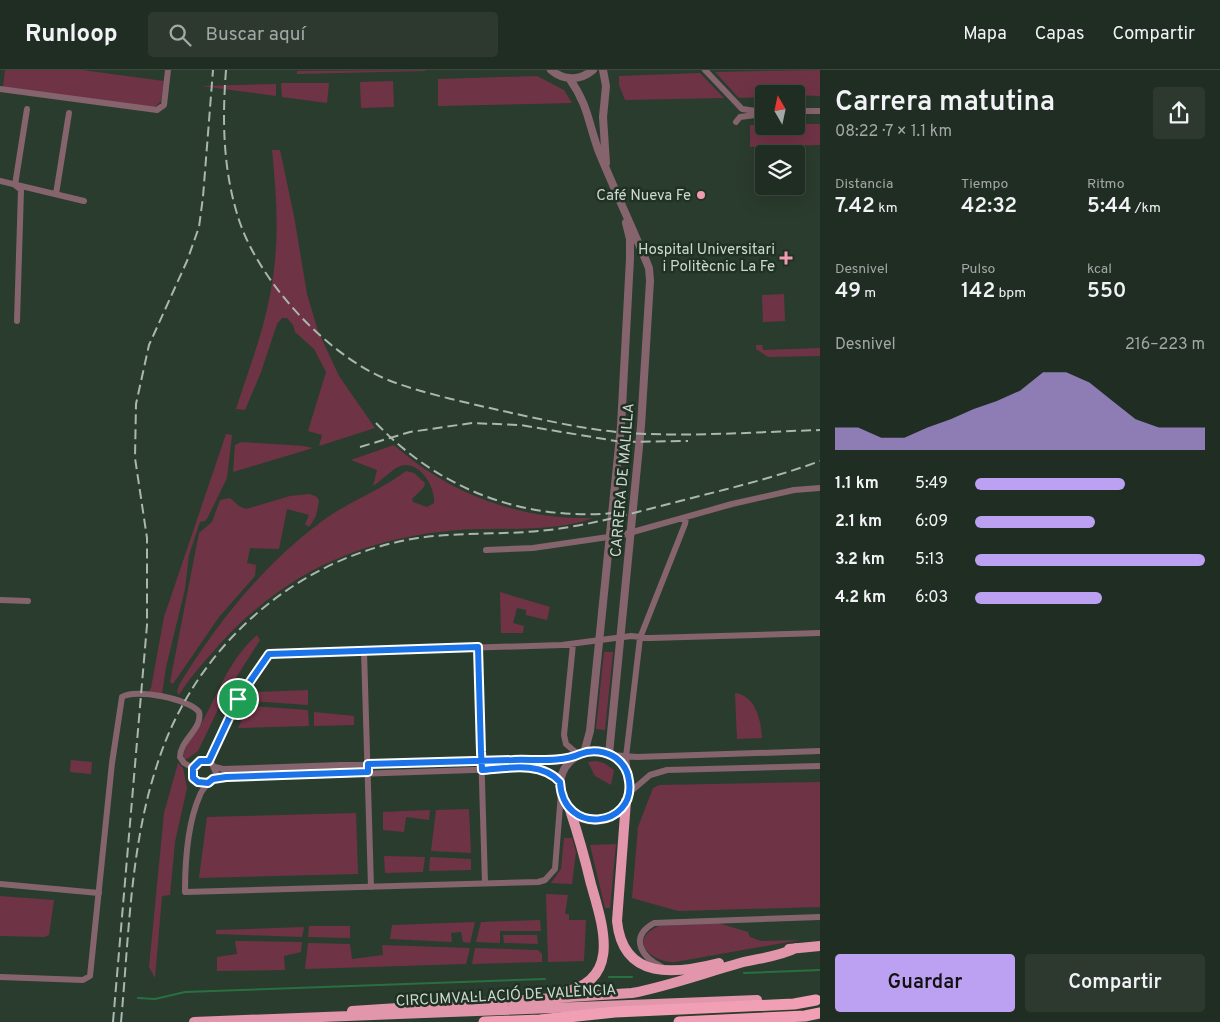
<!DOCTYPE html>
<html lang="es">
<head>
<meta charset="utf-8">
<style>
	body { margin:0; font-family:Overpass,sans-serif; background:#2d392f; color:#f1f3f6; height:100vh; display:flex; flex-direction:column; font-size:19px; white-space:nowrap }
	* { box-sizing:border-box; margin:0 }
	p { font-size:16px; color:#a2a8a5 }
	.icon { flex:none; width:28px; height:28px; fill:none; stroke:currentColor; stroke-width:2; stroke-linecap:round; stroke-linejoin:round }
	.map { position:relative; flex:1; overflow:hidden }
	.sheet { display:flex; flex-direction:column; background:#202d22; width:400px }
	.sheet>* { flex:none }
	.needle { width:32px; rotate:351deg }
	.controls { position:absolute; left:755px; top:15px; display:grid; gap:10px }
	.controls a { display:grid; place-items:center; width:50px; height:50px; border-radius:5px; background:#202d22; box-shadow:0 5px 20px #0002,0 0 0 1px #3d4940; font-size:25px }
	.pin { position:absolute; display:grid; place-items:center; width:42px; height:42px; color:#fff; margin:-21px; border:2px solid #fff; border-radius:50%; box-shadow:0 1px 5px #0007 }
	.round { display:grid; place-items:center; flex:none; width:52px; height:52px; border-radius:5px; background:#2d392f }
	.headline { display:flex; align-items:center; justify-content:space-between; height:85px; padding:0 15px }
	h1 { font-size:28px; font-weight:600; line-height:38px }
	.stats { display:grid; grid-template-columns:repeat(3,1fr); gap:8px; height:85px; padding:5px 15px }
	.stats div { display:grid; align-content:center }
	.stats b { font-size:21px; font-weight:600 }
	.stats small { font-size:14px; font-weight:400 }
	.stats p { font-size:14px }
	.chart { height:140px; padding:10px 15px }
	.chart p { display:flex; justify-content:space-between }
	.chart svg { width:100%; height:90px; margin-top:5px; fill:#bca0f2; opacity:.7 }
	.button { display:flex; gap:10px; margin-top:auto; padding:10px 15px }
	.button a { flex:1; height:58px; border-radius:5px; background:#bca0f2; color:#111; font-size:20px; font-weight:600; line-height:58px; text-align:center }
	.button a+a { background:#2d392f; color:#f1f3f6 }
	ul { padding:0 15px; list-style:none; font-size:16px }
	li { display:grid; grid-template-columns:80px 60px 1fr; align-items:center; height:38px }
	li i { height:12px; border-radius:6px; background:#bca0f2 }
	header { display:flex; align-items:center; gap:30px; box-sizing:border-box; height:70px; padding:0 25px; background:#202d22; border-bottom:1px solid #3d4940 }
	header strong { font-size:24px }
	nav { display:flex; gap:28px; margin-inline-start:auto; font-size:18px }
	.search { width:350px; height:45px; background:#2d392f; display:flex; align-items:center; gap:12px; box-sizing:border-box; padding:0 18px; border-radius:5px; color:#a2a8a5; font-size:19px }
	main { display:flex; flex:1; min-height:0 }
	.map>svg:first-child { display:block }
	.green { fill:#6f3346 }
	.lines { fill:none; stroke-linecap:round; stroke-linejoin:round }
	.stream { stroke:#2a6f41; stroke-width:2 }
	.minor { stroke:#86646d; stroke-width:6 }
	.tertiary { stroke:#86646d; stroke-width:8 }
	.trunk { stroke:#e296ab; stroke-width:10 }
	.motorway { stroke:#f19fb5; stroke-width:11 }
	.rail { stroke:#abb6ad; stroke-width:2; stroke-dasharray:10 5; stroke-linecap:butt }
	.route-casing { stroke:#fff; stroke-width:10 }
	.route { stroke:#1a73e8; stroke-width:6 }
	.poi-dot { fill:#f19ab2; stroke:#203224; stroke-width:2 }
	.labels { text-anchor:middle; stroke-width:5; stroke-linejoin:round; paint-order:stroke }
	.poi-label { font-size:15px; fill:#cfd9d1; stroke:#203224; text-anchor:end }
	.street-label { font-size:15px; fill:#cfd9d1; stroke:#203224 }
</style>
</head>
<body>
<header>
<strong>Runloop</strong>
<div class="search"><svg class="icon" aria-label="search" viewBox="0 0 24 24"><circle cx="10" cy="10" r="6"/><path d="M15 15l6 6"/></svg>Buscar aquí</div>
<nav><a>Mapa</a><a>Capas</a><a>Compartir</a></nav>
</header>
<main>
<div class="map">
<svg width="820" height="952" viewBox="0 0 820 952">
	<rect width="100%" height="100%" fill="#2a3c2e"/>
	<path class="green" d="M5,0H82L164,11L161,31L154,38L3,17Z
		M426,0L425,1L297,4V1Z
		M820,0V26L764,24V27L739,28L715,2Z
		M700,3L724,28L625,30L619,15V6Z
		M537,6L564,20L572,33L438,36V9Z
		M393,11L394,37L361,38L360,12Z
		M281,13H329L327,33L282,27Z
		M276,14V26L201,16Z
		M796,54H820V75L750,77V55L796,56Z
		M272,80H280L294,146L307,224L318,261L339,306L375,358L319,376L322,365L308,361L326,302L314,279L295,262L293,255L287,248H282L277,254L261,302L245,340L236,339C248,301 263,264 270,225C280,175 277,130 272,80Z
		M784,224L785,251L763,252L762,225Z
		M756,275H762L763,280L820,278V286L768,287L756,279Z
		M226,364L232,365L227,408L208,447L205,451L200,452L189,485L185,519L166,597L162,624L148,623L151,618L164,547Z
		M241,372L304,376L313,378L233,402L235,375Z
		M394,375C449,424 520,450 593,448C555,463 498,457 458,460C361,468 284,503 219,575C205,591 190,607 179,625L177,622L179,615C217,553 263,495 321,452C347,432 380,421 406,401L414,403L425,413L424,417L412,429L413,432L427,437L434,433C436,416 417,387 398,397C389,402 381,411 373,416L377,400L351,390Z
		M310,424L317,427L319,431L316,446L309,457L305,454L309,445L287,439L279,479L250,478L247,493L256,495L255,506L219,547L173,614L170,612L199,463L212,452L220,430L230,428L239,436L246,439L290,426Z
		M500,522L550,537L547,550L526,545V540L517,538L513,553L524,556L523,563H501Z
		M257,565L260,570L225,625L198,681L187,689L184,688C182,677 196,664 201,654C220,621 227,592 257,565Z
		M604,582H613L605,660L596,659Z
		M308,620V635L252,631L258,622Z
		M735,623C756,626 761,650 762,668L737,669Z
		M249,636L308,640L309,656L238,658Z
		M314,642L354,646V655L314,656Z
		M71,690L92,692L91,704L70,702Z
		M596,691L604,693L614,700L611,715L595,706L588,692Z
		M178,693L183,698L187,718L175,772L170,825L162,826L155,908L149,897L164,743Z
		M820,712V837L678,841L632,828L638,757L653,718L659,715Z
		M469,739L471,783L431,781L436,740Z
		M430,740L429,750L406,747L404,762L383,760V742Z
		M356,743L358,804L199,808L207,747Z
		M564,768H572L576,782L572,814L551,813L561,799Z
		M616,774L610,838H605L590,775Z
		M384,786L425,787L423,802L385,803Z
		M430,787L471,789V800L429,801Z
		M546,824L568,825L565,844H569V850H586L584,891L548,892Z
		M0,826L54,830L49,865L44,867L0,866Z
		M540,850L541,861H500V873L476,872L481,852Z
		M475,852L470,873L463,872L461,862L451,863L452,872L390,869L392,855Z
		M718,853L748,862L750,867L761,871L800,870L675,892C649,892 628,869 659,856Z
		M309,856H350V868L308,867Z
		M304,857L302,867L216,864V860Z
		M503,865H537L538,874L504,873Z
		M235,871L302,872L301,882L284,886L285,900L217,901V887L237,884Z
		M308,873L350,874L352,889L383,885L382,875L470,878L466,894L305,899Z
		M475,878L538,880L542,884V892L472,894Z"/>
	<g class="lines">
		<path class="stream" d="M744,903L820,900
			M609,907H632
			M138,928L155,929L185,922L545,909"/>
		<path class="minor" d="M705,0L742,39L763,42
			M0,19L157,40L164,35L168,0
			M796,41H820
			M736,52L740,47L755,45
			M0,111L84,131
			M56,124L69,43
			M17,251L21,120L15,115L27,39
			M486,480L533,478L622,465L732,434L794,420L820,418
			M0,530L28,531
			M573,574L564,665L566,674L579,685
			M478,577L485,813
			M364,581L371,817
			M612,685L637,687L820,681
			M209,691L238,629L269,584L562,575L631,566L650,568L820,563
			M215,697L223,699L576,687
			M628,705L626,687L640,568L685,454L686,447
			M213,709L532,698L548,701L560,711
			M208,713L198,712L192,704L194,695C200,689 206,689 212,694L216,703C213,712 203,716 200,725C187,754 185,791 185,822L538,812L545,810L555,799L561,723
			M629,723L650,705L667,700L820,696
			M0,814L99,823
			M662,897C641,887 629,867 654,853L820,847
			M0,907L83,910L90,906L112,693L122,627C135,618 190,629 199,642C203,659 180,670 180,687L184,693L193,698"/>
		<path class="tertiary" d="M551,0C564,11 580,11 593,0
			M603,0L606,16L603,47L606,93
			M569,8C589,36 588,53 599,82C615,121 633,159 649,198L650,211L641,356L609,684
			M560 716a35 35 0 1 1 70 0a35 35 0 1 1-70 0Z
			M584,683L590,661L621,356L630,189V169L626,153"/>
		<path class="trunk" d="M626,731L617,851C623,911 676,904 719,893
			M789,879L820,876
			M560,923C623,912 603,856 591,814C585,789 578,764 570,740
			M352,941L632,923C669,916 704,903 740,893C759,888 778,887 796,878
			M194,952L757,930"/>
		<path class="motorway" d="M484,952L540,950L615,942L794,934L816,930
			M679,952L805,946L820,943"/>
		<path class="rail" d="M226,0C222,51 223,101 239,150C260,214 332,291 396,313C430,325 468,333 503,341C544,350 586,360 628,363C691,367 756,362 820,360
			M376,353C439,419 522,451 614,443
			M360,377L410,362L472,353L520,355L622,372L688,371
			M113,952L147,555V468L135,388L136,334L149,275L187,191L199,157L203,127L213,0
			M121,952C129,866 130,777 157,695C194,577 296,487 418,468C466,461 515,466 563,458C603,452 641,441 680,431C727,419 774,408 820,391"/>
	</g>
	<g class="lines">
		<defs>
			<path id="route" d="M238,629L209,691H200L193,698V708L198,712L208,713L213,709L226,707L368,702V694C416,693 464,691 513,690C533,689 561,693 580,684C592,679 606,681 616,688C624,694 628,702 629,711C636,757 563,767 560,712C541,691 508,698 482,700L481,682L478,577L269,584L238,629"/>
		</defs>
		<use href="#route" class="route-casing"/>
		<use href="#route" class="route"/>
	</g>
	<g class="poi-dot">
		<circle cx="701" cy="125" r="5"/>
		<path d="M783.5 180.5h5v5h5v5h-5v5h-5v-5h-5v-5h5z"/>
	</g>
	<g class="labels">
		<g class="poi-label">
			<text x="691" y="130">Café Nueva Fe</text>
			<text x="775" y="184">Hospital Universitari<tspan x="775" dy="17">i Politècnic La Fe</tspan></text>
		</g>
		<g class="street-label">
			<text transform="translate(622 410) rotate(-85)" y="5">CARRERA DE MALILLA</text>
			<text transform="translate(506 925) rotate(-3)" y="5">CIRCUMVAL·LACIÓ DE VALÈNCIA</text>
		</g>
	</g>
</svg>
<div class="controls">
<a><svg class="needle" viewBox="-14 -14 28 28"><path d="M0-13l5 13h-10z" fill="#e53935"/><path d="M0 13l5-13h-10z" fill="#a2a8a5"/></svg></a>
<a><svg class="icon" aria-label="layers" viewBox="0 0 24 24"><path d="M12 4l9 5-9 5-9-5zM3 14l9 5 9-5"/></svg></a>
</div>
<div class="pin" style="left:238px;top:629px;background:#1e9e55"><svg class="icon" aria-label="arrive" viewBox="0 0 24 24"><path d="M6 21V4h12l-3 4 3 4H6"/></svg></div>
</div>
<section class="sheet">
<div class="headline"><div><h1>Carrera matutina</h1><p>08:22 · 7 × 1.1 km</p></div><a class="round"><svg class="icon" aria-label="share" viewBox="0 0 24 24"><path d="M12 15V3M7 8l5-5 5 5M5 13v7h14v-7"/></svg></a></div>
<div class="stats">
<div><p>Distancia</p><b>7.42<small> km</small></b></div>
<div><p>Tiempo</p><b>42:32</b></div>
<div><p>Ritmo</p><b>5:44<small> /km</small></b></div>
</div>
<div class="stats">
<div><p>Desnivel</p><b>49<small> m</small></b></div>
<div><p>Pulso</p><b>142<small> bpm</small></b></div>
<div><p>kcal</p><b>550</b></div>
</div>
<div class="chart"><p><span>Desnivel</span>216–223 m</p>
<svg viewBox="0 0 160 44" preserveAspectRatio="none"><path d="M0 44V33L10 33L20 38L30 38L40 33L50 29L60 24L70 20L80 15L90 6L100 6L110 11L120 20L130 29L140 33L150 33L160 33V44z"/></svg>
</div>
<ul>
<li><b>1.1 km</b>5:49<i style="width:65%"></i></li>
<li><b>2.1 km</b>6:09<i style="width:52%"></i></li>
<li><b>3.2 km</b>5:13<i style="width:100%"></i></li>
<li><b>4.2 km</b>6:03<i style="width:55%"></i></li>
</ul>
<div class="button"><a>Guardar</a><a>Compartir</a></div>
</section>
</main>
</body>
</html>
